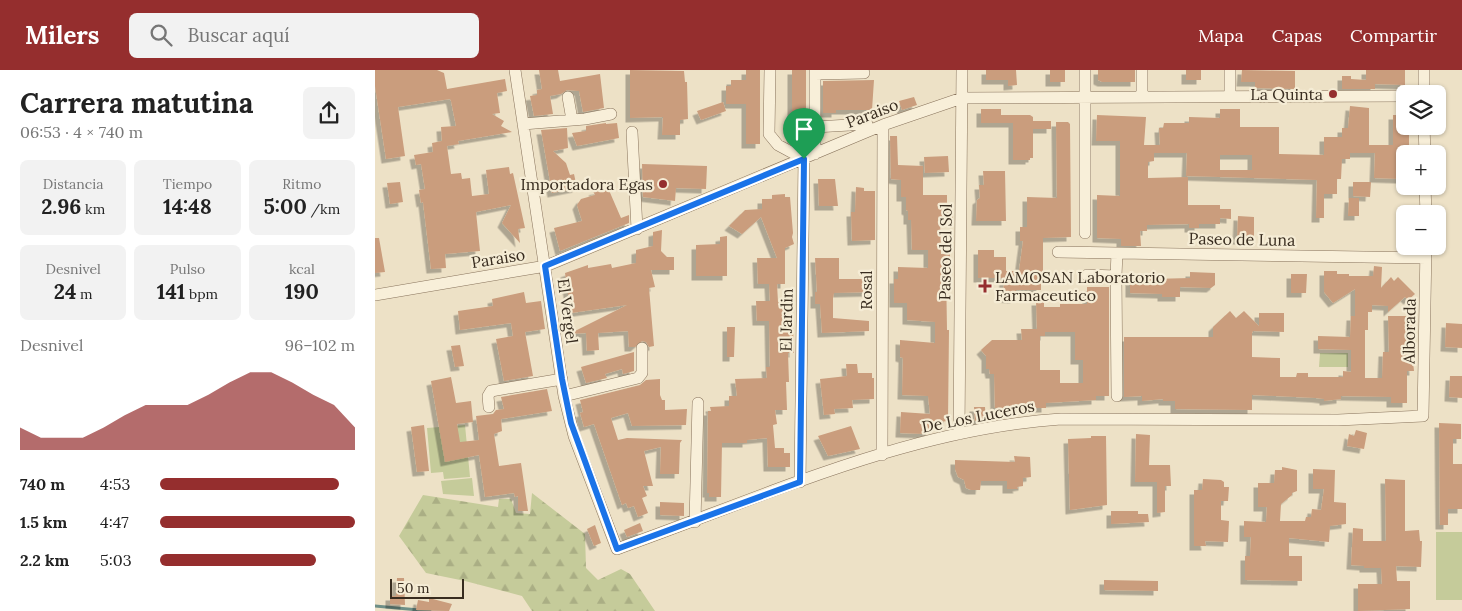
<!DOCTYPE html>
<html lang="es">
<head>
<meta charset="utf-8">
<style>
	body { margin:0; font-family:Lora,serif; background:#f2f2f2; color:#222; height:100vh; display:flex; flex-direction:column; font-size:19px; white-space:nowrap }
	* { box-sizing:border-box; margin:0 }
	p { font-size:16px; color:#767676 }
	.icon { flex:none; width:28px; height:28px; fill:none; stroke:currentColor; stroke-width:2; stroke-linecap:round; stroke-linejoin:round }
	.map { position:relative; flex:1; overflow:hidden }
	.sheet { display:flex; flex-direction:column; background:#fff; width:375px }
	.sheet>* { flex:none }
	.tools { position:absolute; left:1021px; top:15px; display:grid; gap:10px }
	.tools a { display:grid; place-items:center; width:50px; height:50px; border-radius:8px; background:#fff; box-shadow:0 1px 4px #0004; font-size:25px }
	.scale { position:absolute; left:15px; bottom:12px; width:74px; box-sizing:border-box; padding-left:5px; border:2px solid #382c1f; border-top:0; font-size:14px; line-height:18px; white-space:nowrap; color:#382c1f; -webkit-text-stroke:4px #f5ecd5; paint-order:stroke }
	.pin { position:absolute; display:grid; place-items:center; width:42px; height:42px; color:#fff; margin:-51px -21px; border-radius:50% 50% 50% 0; rotate:-45deg; box-shadow:0 0 5px #0007 }
	.pin .icon { rotate:45deg }
	.round { display:grid; place-items:center; flex:none; width:52px; height:52px; border-radius:8px; background:#f2f2f2 }
	.headline { display:flex; align-items:center; justify-content:space-between; height:85px; padding:0 20px }
	h1 { font-size:28px; font-weight:700; line-height:38px }
	.figures { display:grid; grid-template-columns:repeat(3,1fr); gap:8px; height:85px; padding:5px 20px }
	.figures div { display:grid; align-content:center; border-radius:8px; background:#f2f2f2; text-align:center }
	.figures b { font-size:21px; font-weight:700 }
	.figures small { font-size:14px; font-weight:400 }
	.figures p { font-size:14px }
	.chart { height:140px; padding:10px 20px }
	.chart p { display:flex; justify-content:space-between }
	.chart svg { width:100%; height:90px; margin-top:5px; fill:#952e2e; opacity:.7 }
	ul { padding:0 20px; list-style:none; font-size:16px }
	li { display:grid; grid-template-columns:80px 60px 1fr; align-items:center; height:38px }
	li i { height:12px; border-radius:6px; background:#952e2e }
	header { display:flex; align-items:center; gap:30px; box-sizing:border-box; height:70px; padding:0 25px; background:#952e2e; color:#fff }
	header strong { font-size:24px }
	nav { display:flex; gap:28px; margin-inline-start:auto; font-size:18px }
	.search { width:350px; height:45px; background:#f2f2f2; display:flex; align-items:center; gap:12px; box-sizing:border-box; padding:0 18px; border-radius:8px; color:#767676; font-size:19px }
	main { display:flex; flex:1; min-height:0 }
	.map>svg:first-child { display:block }
	.forest { fill:url(#forest-firs) }
	.pitch { fill:#c5cb9a }
	.lines { fill:none; stroke-linecap:round; stroke-linejoin:round }
	.stream { stroke:#6e8f87; stroke-width:3 }
	.building { fill:#ca9d7d; fill-rule:evenodd; filter:url(#shadow) }
	.minor-casing { stroke:#88735c; stroke-width:12 }
	.minor { stroke:#f8efd9; stroke-width:11 }
	.route-casing { stroke:#fff; stroke-width:10 }
	.route { stroke:#1a73e8; stroke-width:6 }
	.poi-dot { fill:#952e2e; stroke:#f5ecd5; stroke-width:2 }
	.labels { text-anchor:middle; stroke-width:4.5; stroke-linejoin:round; paint-order:stroke }
	.poi-label { font-size:16px; fill:#382c1f; stroke:#f5ecd5; text-anchor:end }
	.street-label { font-size:16px; fill:#382c1f; stroke:#f5ecd5 }
</style>
</head>
<body>
<header>
<strong>Milers</strong>
<div class="search"><svg class="icon" aria-label="search" viewBox="0 0 24 24"><circle cx="10" cy="10" r="6"/><path d="M15 15l6 6"/></svg>Buscar aquí</div>
<nav><a>Mapa</a><a>Capas</a><a>Compartir</a></nav>
</header>
<main>
<section class="sheet">
<div class="headline"><div><h1>Carrera matutina</h1><p>06:53 · 4 × 740 m</p></div><a class="round"><svg class="icon" aria-label="share" viewBox="0 0 24 24"><path d="M12 15V3M7 8l5-5 5 5M5 13v7h14v-7"/></svg></a></div>
<div class="figures">
<div><p>Distancia</p><b>2.96<small> km</small></b></div>
<div><p>Tiempo</p><b>14:48</b></div>
<div><p>Ritmo</p><b>5:00<small> /km</small></b></div>
</div>
<div class="figures">
<div><p>Desnivel</p><b>24<small> m</small></b></div>
<div><p>Pulso</p><b>141<small> bpm</small></b></div>
<div><p>kcal</p><b>190</b></div>
</div>
<div class="chart"><p><span>Desnivel</span>96–102 m</p>
<svg viewBox="0 0 160 44" preserveAspectRatio="none"><path d="M0 44V33L10 38L20 38L30 38L40 33L50 27L60 22L70 22L80 22L90 17L100 11L110 6L120 6L130 11L140 17L150 22L160 33V44z"/></svg>
</div>
<ul>
<li><b>740 m</b>4:53<i style="width:92%"></i></li>
<li><b>1.5 km</b>4:47<i style="width:100%"></i></li>
<li><b>2.2 km</b>5:03<i style="width:80%"></i></li>
</ul>
</section>
<div class="map">
<svg width="1087" height="541" viewBox="0 0 1087 541">
	<defs>
		<pattern id="forest-firs" width="22" height="20" patternUnits="userSpaceOnUse" patternTransform="scale(1.25)"><rect width="22" height="20" fill="#c5cb9a"/><path d="M5 1l3.5 6h-7zM16 11l3.5 6h-7z" fill="#aaae84"/></pattern>
		<filter id="shadow"><feDropShadow dx="-4.5" dy="4.5" stdDeviation="0" flood-color="#0004"/></filter>
	</defs>
	<rect width="100%" height="100%" fill="#ede1c6"/>
	<path class="forest" d="M157,423L210,464L211,498L223,510L246,499L255,504L280,541H157L147,526L90,511L51,503L24,466L48,425L123,437L124,429H136L141,443L155,444Z"/>
	<path class="pitch" d="M945,283H973V297H944Z
		M90,355L95,407L69,409L68,402L56,403L52,358Z
		M97,408L99,426L68,424L66,411Z
		M1061,462H1087V530H1061Z"/>
	<g class="lines">
		<path class="stream" d="M0,536L55,541"/>
	</g>
	<path class="building" d="M0,0H62L69,3L72,19L130,9L132,21L122,23L125,43L117,44L129,51L126,56L137,62L83,71L84,74L72,76L76,104L86,103L87,109L95,108L97,126L114,124L111,100L134,97L135,104L138,103L150,158L143,159L145,173L127,153L136,135L101,142L105,181L70,184L71,198L56,199L48,132L46,133L44,120L50,119L46,94L41,95L39,85L58,82L57,73L67,71L66,57L81,56L76,31L75,29L23,37L30,86L11,89L0,16Z
		M164,0H183L185,11L225,4L229,38L208,42L204,21L192,20L186,24L175,26L178,44L159,46L155,26L162,25V20L167,19Z
		M255,0L309,1L310,12H312L313,49L305,50V65H287L288,47L255,48Z
		M371,0H385V74H371V34H351V16H356V10H371Z
		M417,0H431V69H417Z
		M611,0H641L642,15L633,16V10H611Z
		M675,0H690V12H675Z
		M723,0H760V12H727L723,10Z
		M811,0H826V10H811Z
		M867,0L920,1V19L880,18V12H866Z
		M991,0H1030V15L1000,14V19H967V6H976V9L991,10Z
		M499,10L497,40H461V43H448V11Z
		M539,27L542,35L527,40L524,31Z
		M348,32L351,41L326,50L322,41Z
		M975,36L994,38V75H1018V45H1030V56H1034V84H1030L1027,109L999,108L1000,83H975V89H967L966,109H962V124H949V148H941L942,110L811,106L812,83H779V91L773,92V108L813,107V135H845V139H856V149L845,148V154H824V158H814V154L772,155V161H765L766,176H746V169L722,168V125L745,126V71H721L722,45L771,47L769,75H785L784,58H788L789,53H814V47L845,48V39H865V57H904V84L949,85V67H967V58H973ZM845,85H877V100H845Z
		M606,39H626V45H655L658,47V51H676V59H658V88H655V90H638V53H606Z
		M681,52H693L695,54L696,167L668,168V207H666V220H641L640,229L628,228L629,208H603V180H619V187H631V201H644L648,171H645V157H652V127L682,128Z
		M231,53V54L242,53L244,68L202,76L197,63L211,61V56Z
		M192,58L193,78L178,81L191,93L195,105L199,104L202,118L177,123L166,60Z
		M515,66H522L523,95L548,96V125H572V141H577L578,149H565L566,184H575V199H571L572,260H574L573,351L564,352V355L555,356V363L550,364L525,363L526,342L555,344L553,326L527,325L528,288L525,287V270L560,273V252L532,250V233H519V209H523V197L553,198V180H537L536,150H533V141L531,140V127H526V110L516,109Z
		M573,86L574,102L550,103L549,87Z
		M267,94L332,96L331,119L301,118L300,131L268,127Z
		M608,101H630L631,151H601L602,130L605,128L604,115H609Z
		M443,109H460L463,136H444Z
		M25,112L28,132L15,134L12,113Z
		M978,112H996L995,127L978,126Z
		M481,117L489,118V121H500V170L477,171L476,142H480Z
		M233,118L246,148L254,145V153L185,181L179,158L207,151L202,135L206,129L220,125L218,121Z
		M410,124V127H415L418,163L417,167L419,174L410,178V214H402L403,232H412L413,257H418L419,283H413L414,312H411L412,340H400L402,354L398,355L400,378H409V383H415V397H393L392,368L372,370V373H347L346,427H334V423H332L333,341H336L335,337L354,336V326H362L360,309L392,308L391,297H395L394,251H382L381,231H395L394,214H383L382,188H402L386,147L367,164L354,156L370,140L387,139V129H397V125Z
		M974,128H984V146H973Z
		M863,146L879,147V170H862Z
		M287,160L286,181L292,187H299V200H276L280,217L274,218L279,276L274,277L271,272L267,271L260,277H254L253,261L223,263L224,280L212,281L211,263L194,264L252,235L196,243L190,203L213,195V198L236,194L237,198L261,193V180L278,176V162Z
		M352,166V206H321V175L345,174V167Z
		M0,168H4L10,202L0,203Z
		M440,188H464V209H497L498,222L459,223L458,228V248L494,251V261L447,263L445,234H440V222H442Z
		M999,196L1007,197L1006,218L1016,207L1019,211L1023,207L1040,224L1033,230L1030,227L1013,242V236L997,235V242H993V260H990V308H1007L1008,282H1014L1013,246H1040V265L1035,264L1039,301H1032V333H1016V327L966,326V329L949,331V329L941,328L877,325V340L800,339V331H788V329L767,331V326L749,327V267H838V257L855,241L861,248L869,241L884,256V243H909V262L878,261L877,263V287L905,288V307H921L922,303H933V307H968V301L976,302V280L943,279V266L975,267L976,246H980V219L958,233L949,222V201H962V204H974V206H998Z
		M815,202L840,203V215L836,218L805,217V227H787V224L755,223V206H777V209L815,208Z
		M916,204H932L931,223H916Z
		M712,217H734V326H721V330L671,333V338H620L619,304H615L614,299H611V286L606,280L617,270H647L646,259H662L661,231H669V237H685V234H712ZM670,262H700V290H708V313H685V300H665V266H670Z
		M149,222L151,233L166,231L170,259L150,262L158,306L129,311L121,269L138,266L136,253L85,260L83,241L118,236L117,229Z
		M1071,253L1087,254V278L1070,277Z
		M352,257H360L359,287H352Z
		M85,275L89,296L80,297L76,276Z
		M259,282V301L248,304L247,299L230,304L232,308L211,313L206,297Z
		M471,294H482L483,303H497V308H499V329L477,330L478,338L459,339L460,344L449,345L445,309L472,306Z
		M1075,306H1087V328L1074,327Z
		M76,307L81,333L96,331L98,352L82,354L85,372L104,370L101,346L118,344L121,340L129,339L126,327L172,319L177,341L126,349L127,361L119,364L124,396L146,393L153,441H143V426L140,427L139,423L110,427L104,385L70,392L56,311Z
		M285,309V325L287,330H290V340L312,339L311,355L257,356L253,343L236,348L243,370L252,368L307,370L305,373L304,404H285L286,377L269,381L278,416H268L272,426L267,428L273,443L263,447L259,436L253,438L251,433L247,435L219,354L209,357L205,343L208,342L205,330L265,315L271,310Z
		M599,337H610L611,351H600Z
		M1064,353L1086,354V369H1078V394H1087V439H1073V455H1065Z
		M49,355L54,401L42,402L36,357Z
		M476,356L485,379L453,386L443,366Z
		M981,360L992,363L989,379L972,376L974,364L979,366Z
		M761,364L775,365L774,395H795L796,416H790V442L782,443V412H760Z
		M716,366H731L732,435L695,440L693,369L716,368Z
		M639,386L655,387L656,407L648,408V416L642,417L643,419H632V411H606L605,420H596L591,418L589,410L583,407L580,399V390L640,392Z
		M907,397L922,400V421L917,423V425L906,434L905,451H930L931,447H936L937,439L946,440L949,419H938V399L960,400L959,432L971,433V454L955,456L954,472L914,468V486H927V511L870,510V486H875L876,467H869V451L891,452L892,437H883V413H899L900,400H907Z
		M828,409L846,410L849,412V417H854L853,431H846V450L854,451L853,472L830,471L831,476H819V420H827Z
		M1010,409L1030,410V461L1044,460L1045,471H1047L1046,497L1021,496L1022,511H1035V539L983,541V514H1007L1006,498H989V496L976,495L978,458L988,459V471H1011Z
		M285,432L309,433V446L285,445Z
		M736,441H763V444H773L774,452L736,454Z
		M265,453L268,461L252,467L249,460Z
		M220,455L226,473L219,476L212,459Z
		M22,508H29L30,535L15,534V526H21Z
		M729,510L783,511V521L729,520Z
		M54,528L77,534L74,541L41,540L43,530L54,532Z"/>
	<g class="lines">
		<defs>
			<path id="minor" d="M140,0L189,326L199,366L242,479C386,428 532,359 686,349L963,350L1048,346L1051,176
				M395,0L394,64L403,75L429,89L425,412
				M440,0V84
				M855,0V26
				M440,4L489,3
				M1049,24V0
				M193,27L197,50
				M767,27V0
				M148,54L210,49L236,44
				M1049,56L1050,84
				M440,57L492,54
				M257,62L262,159
				M1050,116L1051,144
				M710,163V0
				M683,182L1051,188
				M712,205L741,206L742,183
				M741,206L742,326
				M0,225L171,196L508,55L587,28L1030,26
				M189,326L263,308L267,303V278
				M114,337L113,326L116,321L187,309
				M584,364L587,0
				M507,385L508,55
				M320,452L323,333"/>
		</defs>
		<use href="#minor" class="minor-casing"/>
		<use href="#minor" class="minor"/>
	</g>
	<g class="lines">
		<defs>
			<path id="route" d="M429,89L425,412L242,479L196,353L187,309L170,196Z"/>
		</defs>
		<use href="#route" class="route-casing"/>
		<use href="#route" class="route"/>
	</g>
	<g class="poi-dot">
		<circle cx="958" cy="24" r="5"/>
		<circle cx="288" cy="114" r="5"/>
		<path d="M607.5 208.5h5v5h5v5h-5v5h-5v-5h-5v-5h5z"/>
	</g>
	<g class="labels">
		<g class="poi-label">
			<text x="948" y="30">La Quinta</text>
			<text x="278" y="120">Importadora Egas</text>
			<text x="620" y="213" text-anchor="start">LAMOSAN Laboratorio<tspan x="620" dy="18">Farmaceutico</tspan></text>
		</g>
		<g class="street-label">
			<text transform="translate(497 43) rotate(-21)" y="6">Paraiso</text>
			<text transform="translate(867 169) rotate(1)" y="6">Paseo de Luna</text>
			<text transform="translate(570 182) rotate(-89)" y="6">Paseo del Sol</text>
			<text transform="translate(123 188) rotate(-9)" y="6">Paraiso</text>
			<text transform="translate(491 220) rotate(-90)" y="6">Rosal</text>
			<text transform="translate(193 241) rotate(82)" y="6">El Vergel</text>
			<text transform="translate(411 250) rotate(-89)" y="6">El Jardin</text>
			<text transform="translate(1034 261) rotate(-89)" y="6">Alborada</text>
			<text transform="translate(603 346) rotate(-11)" y="6">De Los Luceros</text>
		</g>
	</g>
</svg>
<div class="tools">
<a><svg class="icon" aria-label="layers" viewBox="0 0 24 24"><path d="M12 4l9 5-9 5-9-5zM3 14l9 5 9-5"/></svg></a>
<a>+</a>
<a>−</a>
</div>
<div class="scale">50 m</div>
<div class="pin" style="left:429px;top:89px;background:#1e9e55"><svg class="icon" aria-label="arrive" viewBox="0 0 24 24"><path d="M6 21V4h12l-3 4 3 4H6"/></svg></div>
</div>
</main>
</body>
</html>
